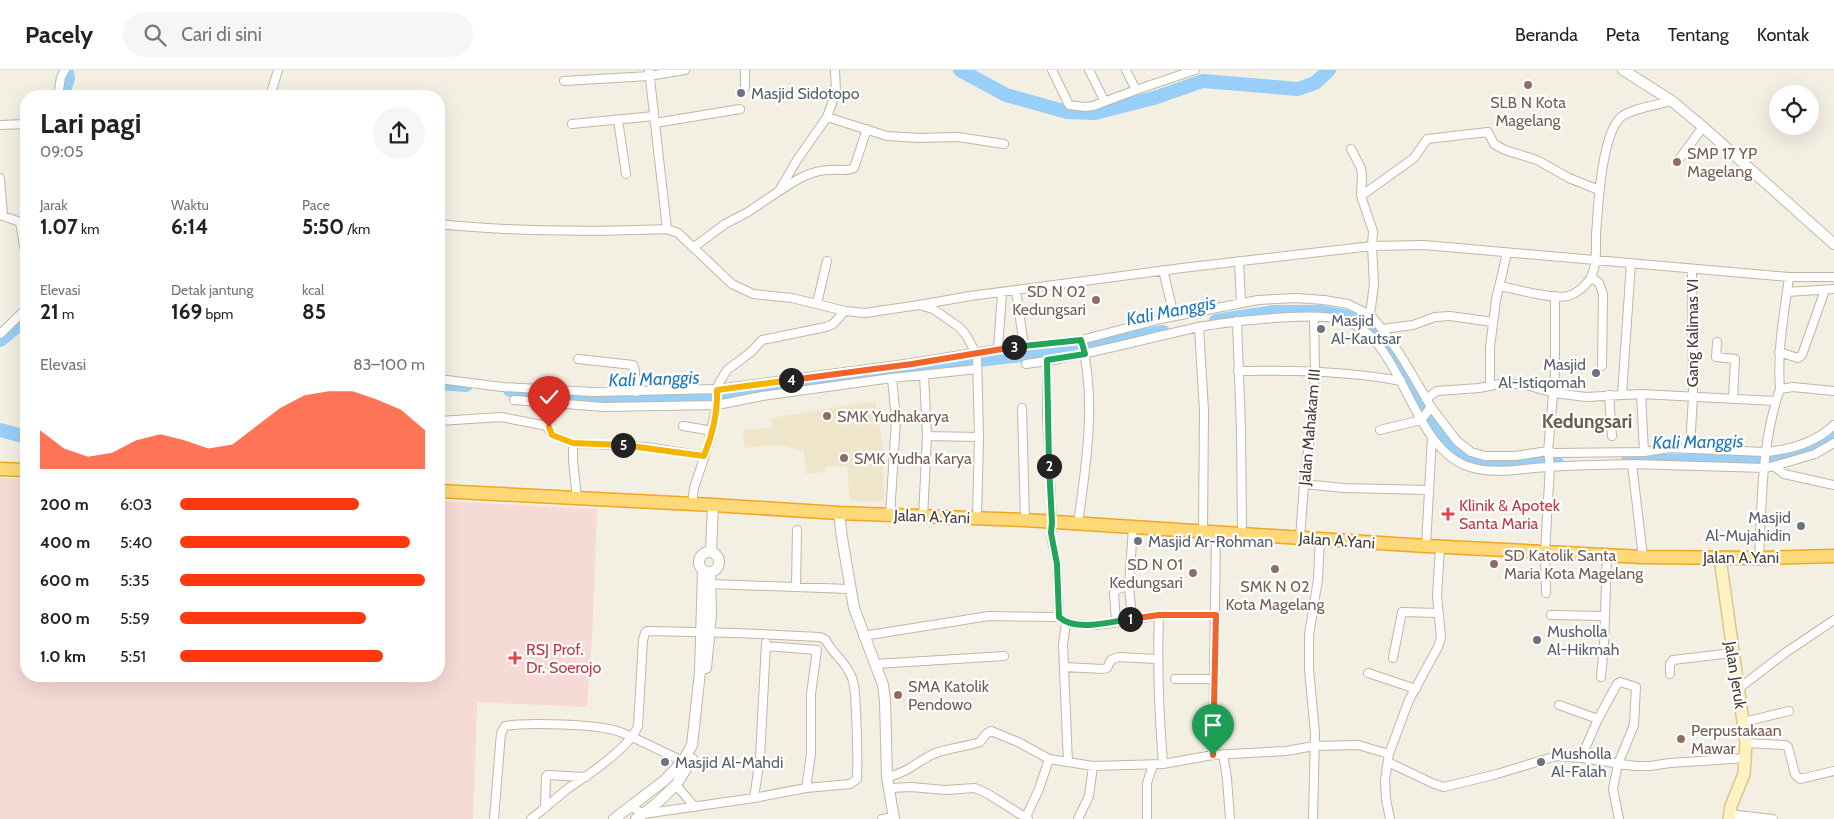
<!DOCTYPE html>
<html lang="id">
<head>
<meta charset="utf-8">
<style>
	body { margin:0; font-family:Cabin,sans-serif; background:#f6f6f6; color:#222; height:100vh; display:flex; flex-direction:column; font-size:19px; white-space:nowrap }
	* { box-sizing:border-box; margin:0 }
	p { font-size:16px; color:#767676 }
	.icon { flex:none; width:28px; height:28px; fill:none; stroke:currentColor; stroke-width:2; stroke-linecap:round; stroke-linejoin:round }
	.map { position:relative; flex:1; overflow:hidden }
	.details { position:absolute; left:20px; top:20px; width:425px; height:592px; display:flex; flex-direction:column; background:#fff; border-radius:20px; box-shadow:0 5px 20px #0002 }
	.details>* { flex:none }
	.fabs { position:absolute; left:1769px; top:15px; display:grid; gap:10px }
	.fabs a { display:grid; place-items:center; width:50px; height:50px; border-radius:50%; background:#fff; box-shadow:0 5px 20px #0002; font-size:25px }
	.pin { position:absolute; display:grid; place-items:center; width:42px; height:42px; color:#fff; margin:-51px -21px; border-radius:50% 50% 50% 0; rotate:-45deg; box-shadow:0 0 5px #0007 }
	.pin .icon { rotate:45deg }
	.km { position:absolute; width:25px; height:25px; margin:-12px; border-radius:50%; background:#222; color:#fff; font-size:14px; line-height:25px; text-align:center }
	.round { display:grid; place-items:center; flex:none; width:52px; height:52px; border-radius:26px; background:#f6f6f6 }
	.summary { display:flex; align-items:center; justify-content:space-between; height:85px; padding:0 20px }
	h1 { font-size:28px; font-weight:800; line-height:38px }
	.metrics { display:grid; grid-template-columns:repeat(3,1fr); gap:8px; height:85px; padding:5px 20px }
	.metrics div { display:grid; align-content:center }
	.metrics b { font-size:21px; font-weight:800 }
	.metrics small { font-size:14px; font-weight:400 }
	.metrics p { font-size:14px }
	.chart { height:140px; padding:10px 20px }
	.chart p { display:flex; justify-content:space-between }
	.chart svg { width:100%; height:90px; margin-top:5px; fill:#ff380f; opacity:.7 }
	ul { padding:0 20px; list-style:none; font-size:16px }
	li { display:grid; grid-template-columns:80px 60px 1fr; align-items:center; height:38px }
	li i { height:12px; border-radius:6px; background:#ff380f }
	header { display:flex; align-items:center; gap:30px; box-sizing:border-box; height:70px; padding:0 25px; background:#fff; border-bottom:1px solid #e0e0e0 }
	header strong { font-size:24px }
	nav { display:flex; gap:28px; margin-inline-start:auto; font-size:18px }
	.search { width:350px; height:45px; background:#f6f6f6; display:flex; align-items:center; gap:12px; box-sizing:border-box; padding:0 18px; border-radius:28px; color:#767676; font-size:19px }
	.map>svg:first-child { display:block }
	.education { fill:#efe5cb }
	.medical { fill:#f6dad5 }
	.lines { fill:none; stroke-linecap:round; stroke-linejoin:round }
	.river { stroke:#97cff8; stroke-width:14 }
	.minor-casing { stroke:#c0b7a5; stroke-width:10 }
	.tertiary-casing { stroke:#c0b7a5; stroke-width:12 }
	.secondary-casing { stroke:#d9c78d; stroke-width:14 }
	.trunk-casing { stroke:#efa822; stroke-width:15 }
	.minor { stroke:#fff; stroke-width:8 }
	.tertiary { stroke:#fff; stroke-width:10 }
	.secondary { stroke:#fff2c2; stroke-width:11 }
	.trunk { stroke:#ffd87a; stroke-width:12 }
	.split-1-casing { stroke:#fff; stroke-width:10 }
	.split-2-casing { stroke:#fff; stroke-width:10 }
	.split-3-casing { stroke:#fff; stroke-width:10 }
	.split-4-casing { stroke:#fff; stroke-width:10 }
	.split-5-casing { stroke:#fff; stroke-width:10 }
	.split-6-casing { stroke:#fff; stroke-width:10 }
	.split-1 { stroke:#f0652b; stroke-width:6 }
	.split-2 { stroke:#22a559; stroke-width:6 }
	.split-3 { stroke:#22a559; stroke-width:6 }
	.split-4 { stroke:#f0652b; stroke-width:6 }
	.split-5 { stroke:#f5b400; stroke-width:6 }
	.split-6 { stroke:#f5b400; stroke-width:6 }
	.education-dot { fill:#8d6e63; stroke:#fff; stroke-width:2 }
	.worship-dot { fill:#6b7280; stroke:#fff; stroke-width:2 }
	.health-dot { fill:#e0444e; stroke:#fff; stroke-width:2 }
	.labels { text-anchor:middle; stroke-width:4.5; stroke-linejoin:round; paint-order:stroke }
	.worship-label { font-size:16px; fill:#5b616d; stroke:#fff; text-anchor:start }
	.education-label { font-size:16px; fill:#785e54; stroke:#fff; text-anchor:start }
	.street-label { font-size:16px; fill:#463f33; stroke:#fff }
	.health-label { font-size:16px; fill:#be3a42; stroke:#fff; text-anchor:start }
	.water-label { font-size:18px; font-style:italic; fill:#2078be; stroke:#fff }
	.quarter-label { font-size:19px; font-weight:bold; fill:#6a5d49; stroke:#fff }
</style>
</head>
<body>
<header>
<strong>Pacely</strong>
<div class="search"><svg class="icon" aria-label="search" viewBox="0 0 24 24"><circle cx="10" cy="10" r="6"/><path d="M15 15l6 6"/></svg>Cari di sini</div>
<nav><a>Beranda</a><a>Peta</a><a>Tentang</a><a>Kontak</a></nav>
</header>
<div class="map">
<svg width="1834" height="749" viewBox="0 0 1834 749">
	<rect width="100%" height="100%" fill="#f4efe3"/>
	<path class="education" d="M875,331L883,376L884,431H850L847,396L825,397V402L806,404L804,380H797L789,377L773,375L745,378L743,360L772,357L771,348Z"/>
	<path class="medical" d="M0,408L26,410V606H439V431L597,439L592,569L587,637L477,632L473,749H0Z"/>
	<g class="lines">
		<path class="river" d="M960,0L1006,25L1067,42L1095,43L1154,28L1203,11L1298,19L1315,13L1329,0
			M62,26L68,8L66,0
			M1216,251L1274,242H1320L1347,247L1376,258L1404,299L1442,367L1457,383L1472,394L1493,396L1557,393
			M0,270L21,253L26,246
			M439,313L466,315
			M510,320L594,329L701,327L934,295L1074,279L1163,262
			M0,360L26,367
			M1628,391L1763,390L1819,377L1834,365"/>
		<defs>
			<path id="minor" d="M649,0L667,159
				M1052,0L1069,35L1085,37L1093,36L1136,20L1126,0
				M1089,0L1104,30
				M564,11L649,6L685,0
				M745,17V0
				M1136,20L1195,0
				M58,26L61,7L65,0
				M270,26L278,0
				M827,47L887,66L919,68L958,67L1004,74
				M618,50L626,104
				M655,53L740,39
				M572,54L654,46
				M0,55L26,54
				M1351,79L1361,98L1362,105L1361,126L1373,161L1372,176L1374,214L1370,245C1395,272 1413,306 1431,337L1421,350L1380,360
				M1680,88L1703,57
				M0,108L3,146
				M781,120C796,110 811,100 830,100C839,99 846,102 854,98L867,59
				M1361,126L1414,88L1427,69L1488,62L1494,74L1505,80L1537,90L1569,108L1599,120
				M0,145L26,154
				M20,152L26,187
				M439,154C515,162 591,162 667,159L678,163L732,214L753,224L792,228L845,241L865,243L919,235L933,239L959,257L966,265L977,285L979,367L977,447
				M694,177L725,154L748,142L779,121L797,90L827,47L836,22L835,0
				M1239,191L1241,232
				M1163,200L1174,246
				M1591,207L1599,213L1603,224L1602,296
				M1500,216C1515,219 1554,230 1568,226C1576,224 1587,215 1591,207C1597,195 1596,178 1596,165C1598,139 1601,65 1621,47C1632,38 1658,35 1672,31
				M1016,221L1024,276
				M1787,222L1834,219
				M817,233L827,191
				M919,235L970,226L1182,198L1372,176L1424,175L1789,207H1834
				M1237,251L1241,359L1242,464
				M1199,257L1204,341L1203,462
				M1383,259L1413,255L1435,247L1450,246L1493,252
				M0,264L26,239
				M1717,272L1716,287L1735,289L1733,329
				M998,279L1002,223
				M1779,282L1798,288L1802,285L1825,220
				M578,289L633,295L635,301L636,322
				M1026,294L1047,291
				M1238,301C1293,300 1347,301 1401,311
				M439,309L502,317L593,322L717,319L912,293L998,279L1081,270L1165,248L1258,230L1295,228L1324,230L1348,234L1370,245
				M1490,316V277L1496,230L1507,183
				M1780,319C1777,280 1784,245 1789,207
				M1641,324L1644,382
				M1609,325L1612,366
				M1622,325L1631,193
				M1426,329L1437,321L1479,318L1505,313L1526,315L1554,323L1586,327L1641,324L1775,331
				M514,330L604,337L717,335L762,326L892,308L977,299
				M1431,337L1457,371L1471,382L1485,386H1515L1548,381L1555,383L1644,382L1670,378L1765,382C1790,380 1815,373 1834,355
				M1022,338L1025,450
				M439,351L501,347L547,356L552,365L573,373V391L577,428
				M683,356L707,360L711,367L694,418L692,434
				M710,364L717,335V319L719,313L727,300L751,282L762,270L826,257L833,254L845,241
				M927,366L979,367
				M573,373L646,377L704,386
				M1690,378L1693,326L1692,199
				M1774,396L1815,384L1834,373
				M1304,414L1344,418L1429,420
				M890,445L896,350L892,308
				M923,447L927,366L924,305
				M1078,454C1086,394 1097,330 1081,270
				M1300,468L1304,414L1312,350L1315,301L1314,247
				M1426,476L1432,367
				M1643,487L1632,394L1765,398L1774,396L1784,404L1834,415
				M1759,488C1762,432 1761,373 1780,319L1793,317L1834,321
				M711,514L849,519
				M796,517L797,460
				M1546,523L1545,482L1550,396L1548,381L1555,303V226
				M1159,545C1135,549 1077,564 1059,547L1057,493L1051,467L1052,452L1047,344V291C1099,282 1148,268 1199,257C1224,252 1249,250 1274,248C1295,247 1318,245 1339,249C1404,262 1408,378 1470,397C1494,405 1524,398 1549,397C1577,395 1605,395 1632,394
				M1551,545L1605,546
				M1132,549L1129,516L1133,457
				M1116,551L1114,523L1117,519L1129,516
				M1066,553L1063,575L1068,692
				M863,566L989,546L1059,547
				M766,576L817,580L811,624V684L806,718
				M1393,588L1402,542L1438,543
				M876,594L1004,586
				M1064,597L1103,599L1107,598L1111,590L1118,587L1157,589
				M1368,603L1416,619
				M1670,604V594L1673,590L1732,583
				M1601,607L1604,574L1607,485
				M1175,609H1215
				M1738,619L1785,583L1834,550
				M1559,635L1598,649
				M1744,652L1789,641
				M1746,673L1785,675L1788,677L1795,704L1800,709L1834,701
				M1223,684L1227,709L1230,749
				M1213,685L1216,462
				M1581,688L1598,649L1617,614L1620,612L1636,617L1634,655L1618,694L1613,719L1619,749
				M1388,692L1432,713L1444,717L1497,704L1556,686L1581,688L1635,696H1650L1670,693L1746,688
				M1163,694C1159,644 1157,595 1159,545H1216
				M887,707C905,704 917,692 933,684C948,678 965,677 980,672L986,664L991,661L1018,672L1049,689L1093,696L1163,694L1213,685L1286,681L1314,676L1358,675L1389,684
				M676,715L695,737
				M890,718L911,717L945,720L975,718L988,724L1028,749
				M754,728L760,688L766,573
				M545,738L546,707L547,705L586,707
				M1729,744L1773,749
				M1026,747L1039,719L1049,689
				M494,749L501,663L505,656C525,652 601,654 620,662C641,670 662,682 683,691
				M531,749C544,739 557,727 570,717C590,704 630,677 638,656L643,570L645,563L647,561L737,563L820,567L826,570C832,584 846,591 852,608C856,618 855,631 856,642C857,665 858,686 857,709L850,714L806,718L754,728L643,744L631,736
				M882,749L893,747
				M1078,749L1089,726L1093,696
				M1147,749V713L1153,695
				M1313,749L1315,663L1309,599V565L1318,509L1320,468
				M1390,749L1386,729L1385,710L1389,684L1409,630L1438,577L1441,568L1437,526L1440,477"/>
			<path id="tertiary" d="M1623,0L1672,31L1703,57L1834,174
				M839,443L842,468L854,538L883,615L885,631L887,707L894,749
				M699 492a10 10 0 1 1 20 0a10 10 0 1 1-20 0Z
				M711,482L713,435
				M706,598L711,546L710,502
				M614,749L665,710L683,691L692,675L700,602L703,500
				M636,749L657,733L676,715L692,689"/>
			<path id="secondary" d="M1720,488L1746,673L1744,704L1731,736L1729,749"/>
			<path id="trunk" d="M0,399L26,400
				M439,421L713,435L839,443L1025,450L1426,476L1643,487L1759,488L1834,486"/>
		</defs>
		<use href="#minor" class="minor-casing"/>
		<use href="#tertiary" class="tertiary-casing"/>
		<use href="#secondary" class="secondary-casing"/>
		<use href="#trunk" class="trunk-casing"/>
		<use href="#minor" class="minor"/>
		<use href="#tertiary" class="tertiary"/>
		<use href="#secondary" class="secondary"/>
		<use href="#trunk" class="trunk"/>
	</g>
	<g class="lines">
		<defs>
			<path id="split-1" d="M1130,549L1159,545H1216L1213,685"/>
			<path id="split-2" d="M1049,396L1052,452L1051,463L1057,494L1059,547C1075,562 1110,552 1130,549"/>
			<path id="split-3" d="M1014,277L1081,270L1085,284L1047,290L1049,396"/>
			<path id="split-4" d="M791,310L912,294L1014,277"/>
			<path id="split-5" d="M623,375L704,386C712,366 718,342 717,320L791,310"/>
			<path id="split-6" d="M549,357L552,365L573,373L623,375"/>
		</defs>
		<use href="#split-1" class="split-1-casing"/>
		<use href="#split-2" class="split-2-casing"/>
		<use href="#split-3" class="split-3-casing"/>
		<use href="#split-4" class="split-4-casing"/>
		<use href="#split-5" class="split-5-casing"/>
		<use href="#split-6" class="split-6-casing"/>
		<use href="#split-1" class="split-1"/>
		<use href="#split-2" class="split-2"/>
		<use href="#split-3" class="split-3"/>
		<use href="#split-4" class="split-4"/>
		<use href="#split-5" class="split-5"/>
		<use href="#split-6" class="split-6"/>
	</g>
	<g class="education-dot">
		<circle cx="1528" cy="15" r="5"/>
		<circle cx="1677" cy="92" r="5"/>
		<circle cx="1096" cy="230" r="5"/>
		<circle cx="827" cy="346" r="5"/>
		<circle cx="844" cy="388" r="5"/>
		<circle cx="1494" cy="494" r="5"/>
		<circle cx="1275" cy="499" r="5"/>
		<circle cx="1193" cy="503" r="5"/>
		<circle cx="898" cy="625" r="5"/>
		<circle cx="1681" cy="669" r="5"/>
	</g>
	<g class="worship-dot">
		<circle cx="741" cy="23" r="5"/>
		<circle cx="1321" cy="259" r="5"/>
		<circle cx="1596" cy="303" r="5"/>
		<circle cx="1801" cy="456" r="5"/>
		<circle cx="1138" cy="471" r="5"/>
		<circle cx="1537" cy="570" r="5"/>
		<circle cx="665" cy="692" r="5"/>
		<circle cx="1541" cy="692" r="5"/>
	</g>
	<g class="health-dot">
		<path d="M1445.5 436.5h5v5h5v5h-5v5h-5v-5h-5v-5h5z"/>
		<path d="M512.5 580.5h5v5h5v5h-5v5h-5v-5h-5v-5h5z"/>
	</g>
	<g class="labels">
		<g class="worship-label">
			<text x="751" y="29">Masjid Sidotopo</text>
			<text x="1331" y="256">Masjid<tspan x="1331" dy="18">Al-Kautsar</tspan></text>
			<text x="1586" y="300" text-anchor="end">Masjid<tspan x="1586" dy="18">Al-Istiqomah</tspan></text>
			<text x="1791" y="453" text-anchor="end">Masjid<tspan x="1791" dy="18">Al-Mujahidin</tspan></text>
			<text x="1148" y="477">Masjid Ar-Rohman</text>
			<text x="1547" y="567">Musholla<tspan x="1547" dy="18">Al-Hikmah</tspan></text>
			<text x="1551" y="689">Musholla<tspan x="1551" dy="18">Al-Falah</tspan></text>
			<text x="675" y="698">Masjid Al-Mahdi</text>
		</g>
		<g class="education-label">
			<text x="1528" y="38" text-anchor="middle">SLB N Kota<tspan x="1528" dy="18">Magelang</tspan></text>
			<text x="1687" y="89">SMP 17 YP<tspan x="1687" dy="18">Magelang</tspan></text>
			<text x="1086" y="227" text-anchor="end">SD N 02<tspan x="1086" dy="18">Kedungsari</tspan></text>
			<text x="837" y="352">SMK Yudhakarya</text>
			<text x="854" y="394">SMK Yudha Karya</text>
			<text x="1504" y="491">SD Katolik Santa<tspan x="1504" dy="18">Maria Kota Magelang</tspan></text>
			<text x="1183" y="500" text-anchor="end">SD N 01<tspan x="1183" dy="18">Kedungsari</tspan></text>
			<text x="1275" y="522" text-anchor="middle">SMK N 02<tspan x="1275" dy="18">Kota Magelang</tspan></text>
			<text x="908" y="622">SMA Katolik<tspan x="908" dy="18">Pendowo</tspan></text>
			<text x="1691" y="666">Perpustakaan<tspan x="1691" dy="18">Mawar</tspan></text>
		</g>
		<g class="street-label">
			<text transform="translate(1692 263) rotate(-90)" y="6">Gang Kalimas VI</text>
			<text transform="translate(1309 357) rotate(-85)" y="6">Jalan Mahakam III</text>
			<text transform="translate(932 446) rotate(2)" y="6">Jalan A.Yani</text>
			<text transform="translate(1337 470) rotate(4)" y="6">Jalan A.Yani</text>
			<text x="1741" y="493">Jalan A.Yani</text>
			<text transform="translate(1736 605) rotate(81)" y="6">Jalan Jeruk</text>
		</g>
		<g class="health-label">
			<text x="1459" y="441">Klinik &amp; Apotek<tspan x="1459" dy="18">Santa Maria</tspan></text>
			<text x="526" y="585">RSJ Prof.<tspan x="526" dy="18">Dr. Soerojo</tspan></text>
		</g>
		<g class="water-label">
			<text transform="translate(1171 241) rotate(-11)" y="6">Kali Manggis</text>
			<text transform="translate(654 309) rotate(-2)" y="6">Kali Manggis</text>
			<text transform="translate(1698 372) rotate(-1)" y="6">Kali Manggis</text>
		</g>
		<g class="quarter-label">
			<text x="1587" y="358">Kedungsari</text>
		</g>
	</g>
</svg>
<div class="fabs">
<a><svg class="icon" aria-label="locate" viewBox="0 0 24 24"><circle cx="12" cy="12" r="6"/><path d="M12 2v4M12 18v4M2 12h4M18 12h4"/></svg></a>
</div>
<div class="pin" style="left:1213px;top:685px;background:#1e9e55"><svg class="icon" aria-label="arrive" viewBox="0 0 24 24"><path d="M6 21V4h12l-3 4 3 4H6"/></svg></div>
<div class="pin" style="left:549px;top:357px;background:#d93025"><svg class="icon" aria-label="check" viewBox="0 0 24 24"><path d="M5 12l5 5 9-10"/></svg></div>
<b class="km" style="left:1130px;top:549px">1</b>
<b class="km" style="left:1049px;top:396px">2</b>
<b class="km" style="left:1014px;top:277px">3</b>
<b class="km" style="left:791px;top:310px">4</b>
<b class="km" style="left:623px;top:375px">5</b>
<section class="details">
<div class="summary"><div><h1>Lari pagi</h1><p>09:05</p></div><a class="round"><svg class="icon" aria-label="share" viewBox="0 0 24 24"><path d="M12 15V3M7 8l5-5 5 5M5 13v7h14v-7"/></svg></a></div>
<div class="metrics">
<div><p>Jarak</p><b>1.07<small> km</small></b></div>
<div><p>Waktu</p><b>6:14</b></div>
<div><p>Pace</p><b>5:50<small> /km</small></b></div>
</div>
<div class="metrics">
<div><p>Elevasi</p><b>21<small> m</small></b></div>
<div><p>Detak jantung</p><b>169<small> bpm</small></b></div>
<div><p>kcal</p><b>85</b></div>
</div>
<div class="chart"><p><span>Elevasi</span>83–100 m</p>
<svg viewBox="0 0 160 44" preserveAspectRatio="none"><path d="M0 44V25L10 34L20 38L30 36L40 30L50 27L60 30L70 34L80 32L90 23L100 14L110 8L120 6L130 6L140 10L150 15L160 25V44z"/></svg>
</div>
<ul>
<li><b>200 m</b>6:03<i style="width:73%"></i></li>
<li><b>400 m</b>5:40<i style="width:94%"></i></li>
<li><b>600 m</b>5:35<i style="width:100%"></i></li>
<li><b>800 m</b>5:59<i style="width:76%"></i></li>
<li><b>1.0 km</b>5:51<i style="width:83%"></i></li>
</ul>
</section>
</div>
</body>
</html>
